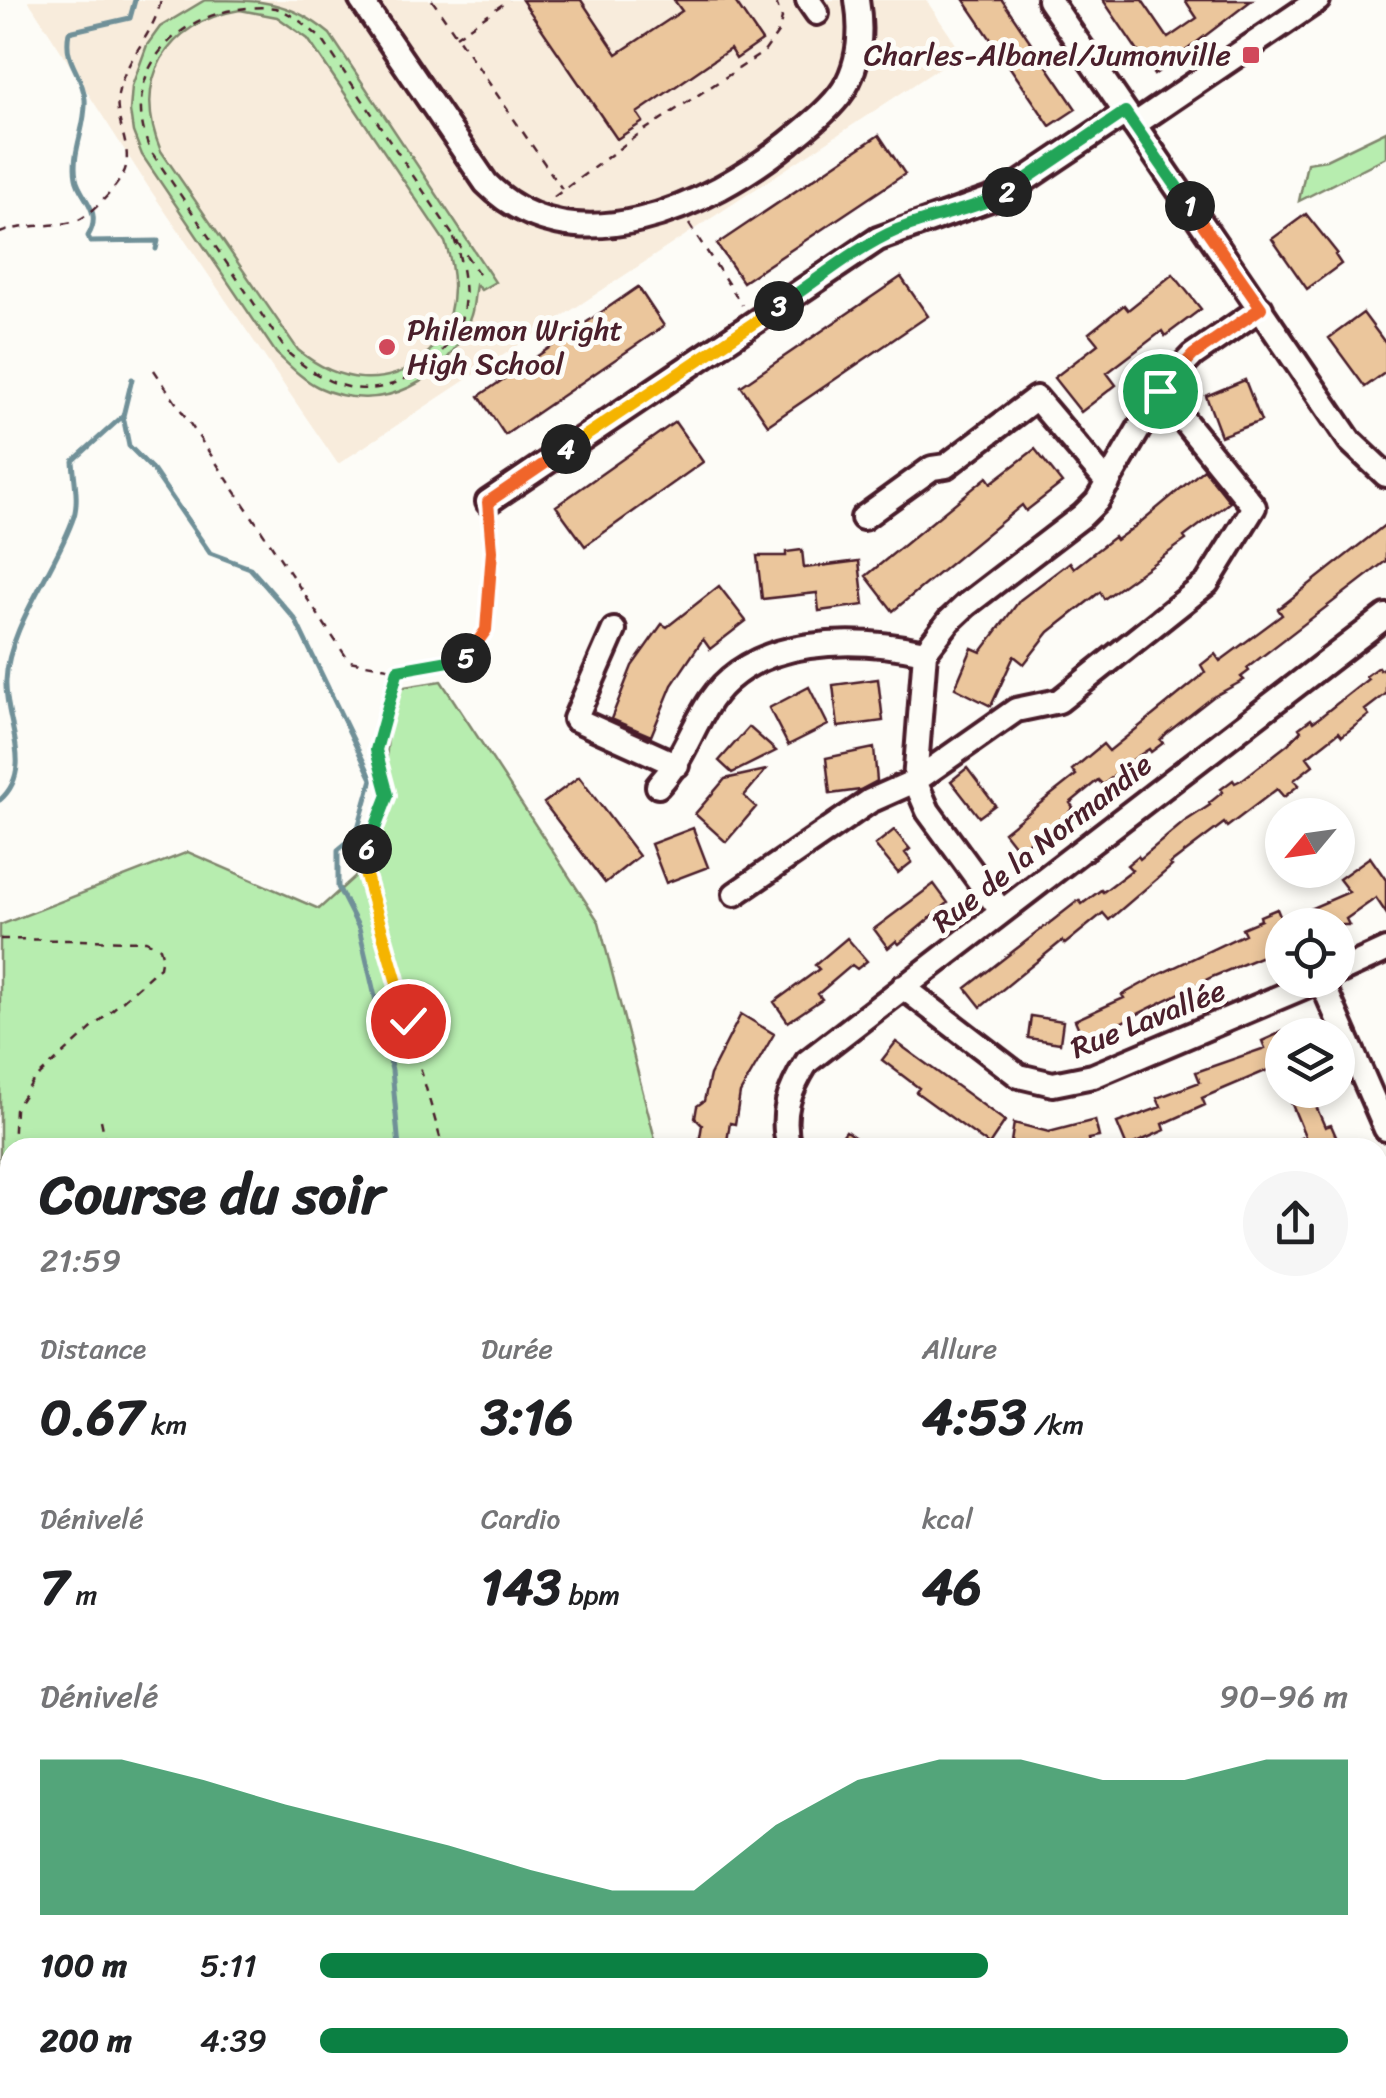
<!DOCTYPE html>
<html lang="fr">
<head>
<meta charset="utf-8">
<style>
	body { margin:0; font-family:Sriracha,sans-serif; background:#f6f6f6; color:#202124; height:100vh; display:flex; flex-direction:column; font-size:38px; white-space:nowrap }
	* { box-sizing:border-box; margin:0 }
	p { font-size:32px; color:#757577 }
	.icon { flex:none; width:55px; height:55px; fill:none; stroke:currentColor; stroke-width:2; stroke-linecap:round; stroke-linejoin:round }
	.map { position:relative; flex:1; overflow:hidden }
	.drawer { position:absolute; left:0px; top:1138px; width:1388px; height:962px; display:flex; flex-direction:column; background:#fff; border-radius:30px 30px 0 0; box-shadow:0 5px 15px #0003 }
	.drawer>* { flex:none }
	.needle { width:65px; rotate:241deg }
	.buttons { position:absolute; left:1265px; top:798px; display:grid; gap:20px }
	.buttons a { display:grid; place-items:center; width:90px; height:90px; border-radius:50%; background:#fff; box-shadow:0 5px 15px #0003; font-size:50px }
	.pin { position:absolute; display:grid; place-items:center; width:85px; height:85px; color:#fff; margin:-42px; border:5px solid #fff; border-radius:50%; box-shadow:0 2px 10px #0007 }
	.km { position:absolute; width:50px; height:50px; margin:-25px; border-radius:50%; background:#222; color:#fff; font-size:28px; line-height:50px; text-align:center }
	.round { display:grid; place-items:center; flex:none; width:105px; height:105px; border-radius:52px; background:#f6f6f6 }
	.summary { display:flex; align-items:center; justify-content:space-between; height:170px; padding:0 40px }
	h1 { font-size:55px; font-weight:800; line-height:75px }
	.figures { display:grid; grid-template-columns:repeat(3,1fr); gap:15px; height:170px; padding:10px 40px }
	.figures div { display:grid; align-content:center }
	.figures b { font-size:50px; font-weight:800 }
	.figures small { font-size:28px; font-weight:400 }
	.figures p { font-size:28px }
	.chart { height:280px; padding:20px 40px }
	.chart p { display:flex; justify-content:space-between }
	.chart svg { width:100%; height:180px; margin-top:10px; fill:#0b8043; opacity:.7 }
	ul { padding:0 40px; list-style:none; font-size:32px }
	li { display:grid; grid-template-columns:160px 120px 1fr; align-items:center; height:75px }
	li i { height:25px; border-radius:12px; background:#0b8043 }
	.map>svg:first-child { display:block }
	.built { fill:#f8ecdc }
	.green { fill:#b7edaf; stroke:#80866d; stroke-width:2.5; fill-rule:evenodd }
	.lines { fill:none; stroke-linecap:round; stroke-linejoin:round }
	.stream { stroke:#709098; stroke-width:5 }
	.building { fill:#ebc69c; stroke:#4a1f2b; stroke-width:2.5 }
	.minor-casing { stroke:#4a1f2b; stroke-width:30 }
	.highway-casing { stroke:#4a1f2b; stroke-width:42 }
	.path { stroke:#4a1f2b; stroke-width:2.5; stroke-dasharray:8 8; stroke-linecap:butt }
	.minor { stroke:#fdfcf7; stroke-width:22 }
	.highway { stroke:#fddcac; stroke-width:35 }
	.split-1-casing { stroke:#fff; stroke-width:20 }
	.split-2-casing { stroke:#fff; stroke-width:20 }
	.split-3-casing { stroke:#fff; stroke-width:20 }
	.split-4-casing { stroke:#fff; stroke-width:20 }
	.split-5-casing { stroke:#fff; stroke-width:20 }
	.split-6-casing { stroke:#fff; stroke-width:20 }
	.split-7-casing { stroke:#fff; stroke-width:20 }
	.split-1 { stroke:#f0652b; stroke-width:12 }
	.split-2 { stroke:#22a559; stroke-width:12 }
	.split-3 { stroke:#22a559; stroke-width:12 }
	.split-4 { stroke:#f5b400; stroke-width:12 }
	.split-5 { stroke:#f0652b; stroke-width:12 }
	.split-6 { stroke:#22a559; stroke-width:12 }
	.split-7 { stroke:#f5b400; stroke-width:12 }
	.poi-dot { fill:#d1495b; stroke:#fdfcf7; stroke-width:4 }
	.labels { text-anchor:middle; stroke-width:10; stroke-linejoin:round; paint-order:stroke }
	.poi-label { font-size:30px; fill:#4a1f2b; stroke:#fdfcf7; text-anchor:end }
	.street-label { font-size:30px; fill:#4a1f2b; stroke:#fdfcf7 }
</style>
</head>
<body>
<div class="map">
<svg width="1386" height="2098" viewBox="0 0 1386 2098">
	<rect width="100%" height="100%" fill="#fdfcf7"/>
	<filter id="ink" filterUnits="userSpaceOnUse"><feTurbulence type="fractalNoise" baseFrequency=".01" numOctaves="2"/><feDisplacementMap in="SourceGraphic" scale="20" xChannelSelector="R" yChannelSelector="G"/><feConvolveMatrix kernelMatrix="1 2 1 2 8 2 1 2 1" color-interpolation-filters="sRGB"/></filter>
	<g filter="url(#ink)">
		<path class="built" d="M28,0H926L962,53L338,464L149,188Z"/>
		<path class="green" d="M205,0C260,0 289,0 330,34L495,282L481,290L476,285C474,295 474,306 471,315C451,381 380,417 318,387C302,379 289,365 276,353L142,155L133,132L130,111L132,86L147,45L160,27ZM240,10L277,17L308,39L445,242C482,346 384,422 298,350L161,151C131,81 166,22 240,10Z
			M1386,131V157L1299,201L1307,163L1326,160Z
			M441,681L599,922L657,1147L10,1148V1374L0,1354V925L188,852L319,909L380,854L391,689Z
			M1386,1313V2098H361L357,2090H1378V1316Z"/>
		<g class="lines">
			<path class="stream" d="M135,0L130,18L69,32C63,63 82,71 85,99C87,126 71,151 76,178C79,197 104,210 88,236L90,242L158,241L156,249
				M132,379L123,416L129,446L153,470L210,553L250,568L295,619L372,779L356,835L338,850V887L359,928L392,1070L399,1148
				M0,800C36,768 4,721 6,681C8,626 57,568 74,516C79,500 74,478 73,461L123,416
				M0,1317L10,1342
				M1378,1663L1386,1669
				M1386,1787L1378,1795L1379,1839L1386,1862
				M1378,2007L1386,1986
				M1335,2098L1336,2090"/>
		</g>
		<path class="building" d="M522,0H581L617,54L682,11L674,0H734L762,41L736,59L730,49L637,113L643,122L617,139Z
			M964,0H1002L1076,109L1050,126Z
			M1103,0H1142L1168,38L1197,18L1185,0H1252L1154,75Z
			M879,135L905,174L743,282L717,244Z
			M1306,214L1337,253L1335,255L1341,264L1307,289L1272,239Z
			M1173,274L1201,309L1165,336L1162,331L1107,373L1116,385L1081,412L1054,378L1098,344L1089,333L1124,305L1128,310Z
			M901,277L928,316L768,425L741,386Z
			M638,287L664,326L505,435L479,396Z
			M1363,313L1386,344V372L1365,387L1329,338Z
			M1245,380L1261,421L1221,436L1206,396Z
			M675,422L703,462L585,546L556,506Z
			M1035,449L1062,483L1026,511L1022,505L893,611L866,576L987,477L991,483Z
			M1204,469L1230,502L1184,537L1186,540L1104,599L1100,592L1049,632L1024,664L1014,656L991,706L955,688L972,648L981,652L1020,600L1070,562L1074,568L1114,537L1116,540L1137,525Z
			M1386,524V561L1247,668L1249,671L1241,677L1244,680L1213,697L1167,733L1160,740L1163,743L1151,752L1149,749L1134,759L1103,785L1098,780L1070,803L1073,807L1068,814L1018,850L1004,832L1076,775L1072,770L1103,744L1109,751L1199,678L1205,672L1201,665L1215,654L1220,661L1282,615L1278,609Z
			M802,550L804,568L859,561L864,605L819,611L817,593L762,599L757,556H786V552Z
			M719,586L746,621L710,649L703,639L672,685L651,736L611,719L632,666L662,624L667,627Z
			M1386,666V694L1365,710L1369,715L1342,736L1339,732L1307,757L1313,765L1294,780L1299,785L1284,797L1277,789L1227,827L1224,823L1170,864L1172,866L1109,920L1103,913L1065,944L1062,941L981,1007L966,988L1079,900L1082,904L1101,890L1103,892L1132,870L1127,865L1138,856L1140,859L1184,822L1210,805L1209,803L1223,792L1221,789L1233,780L1235,783L1243,779L1288,744L1301,731L1299,728L1311,719L1313,722L1320,717L1368,679L1366,676L1378,667L1380,670Z
			M878,679L883,721L838,727L833,685Z
			M809,687L828,725L788,745L769,708Z
			M749,727L776,751L732,773L719,761Z
			M874,748L877,781L860,790L830,794L826,758Z
			M967,768L995,805L979,817L951,781Z
			M766,770L744,796L756,807L726,842L695,814L725,779Z
			M579,777L639,856L605,883L544,803Z
			M693,828L708,867L666,883L651,844Z
			M894,830L910,849L905,853L912,862L898,873L875,845Z
			M1370,857L1386,880V913L1376,898L1346,919L1349,925H1282V948L1212,977L1084,1041L1075,1020L1124,998L1122,995L1160,974L1245,934L1242,928L1261,920L1260,916L1277,909L1282,921L1349,892L1339,879Z
			M934,884L948,903L899,944L896,941L888,948L874,929Z
			M847,938L867,961L857,969L852,965L818,994L822,999L788,1022L774,1002L819,969L815,965Z
			M741,1014L774,1034L740,1093L735,1124L730,1123L726,1147L699,1143L702,1125L695,1118L697,1106L704,1101L710,1075Z
			M1031,1016L1063,1021L1060,1043L1028,1038Z
			M1282,1032V1064L1202,1098L1205,1105L1163,1124L1165,1130L1127,1147L1117,1123L1161,1107L1157,1098L1200,1082L1196,1072L1265,1048L1262,1041Z
			M896,1042L1005,1121L989,1145L916,1092L919,1088L882,1060Z
			M1286,1090H1309L1325,1127L1331,1125L1341,1148H1280L1305,1136Z
			M1095,1120L1099,1137L1088,1139L1090,1148H1010L1014,1123L1049,1132Z
			M846,1131L869,1148H833Z"/>
		<g class="lines">
			<defs>
				<path id="minor" d="M361,0L486,183C572,270 709,207 789,142C807,127 831,109 844,89C860,62 862,30 857,0
					M808,0L817,13
					M1049,0L1350,441L1386,475
					M1134,125L1318,0
					M488,502L878,239L1004,194L1125,113
					M863,518L932,468L946,466L1036,398L1108,483
					M614,630L575,719L677,765
					M658,786C684,758 690,731 710,701C755,635 856,637 925,652
					M735,894L870,801L915,781L1016,710L1059,701L1207,583L1254,507L1160,391
					M1001,911L928,811L915,781L925,652L949,621L966,605L1082,516L1097,501L1165,384L1193,355L1261,308
					M1338,972L1386,950
					M1321,980L1386,1129
					M903,987L1019,1076L1053,1084L1093,1076L1320,980
					M789,1148C780,1113 789,1091 807,1062L1386,616
					M1378,1181L1386,1177
					M0,1750L10,1771
					M0,1832L10,1852
					M0,2013L10,2006
					M0,2063L10,2059
					M127,2090L131,2098
					M166,2090L170,2098"/>
				<path id="highway" d="M0,1444L10,1465
					M0,1506L10,1526
					M286,2090L290,2098
					M315,2090L319,2098"/>
			</defs>
			<use href="#minor" class="minor-casing"/>
			<use href="#highway" class="highway-casing"/>
			<path class="path" d="M432,0L562,189
				M456,36L509,0
				M554,197L643,131L764,52L779,31L782,18L775,0
				M689,224L742,305
				M0,233C25,223 51,228 76,221C90,217 124,181 126,166C131,142 112,117 119,90C127,57 154,34 161,0
				M454,238C463,266 471,302 457,330C451,343 438,356 426,365C376,404 332,392 287,352L150,150C115,66 186,0 276,8C295,15 307,27 322,39L482,279
				M154,370L349,661L399,670L465,659L486,631L492,551L490,521
				M399,670L377,750L388,795L362,862L443,1148
				M0,939L146,941L160,948L162,955L160,967L33,1081L15,1109L13,1148
				M101,1120L107,1148
				M1378,1617L1386,1621
				M1378,1760L1386,1767
				M0,1876L10,1897
				M1378,2083L1386,2067
				M1205,2098L1208,2090
				M1370,2098L1374,2090"/>
			<use href="#minor" class="minor"/>
			<use href="#highway" class="highway"/>
		</g>
	</g>
	<g class="lines" filter="url(#ink)">
		<defs>
			<path id="split-1" d="M1160,391L1193,355L1261,308L1190,206"/>
			<path id="split-2" d="M1007,192L1125,112L1190,206"/>
			<path id="split-3" d="M779,306C817,281 855,248 897,230C932,215 972,211 1007,192"/>
			<path id="split-4" d="M566,449L779,306"/>
			<path id="split-5" d="M466,658L486,630L492,551L488,502L566,449"/>
			<path id="split-6" d="M367,849L388,795L376,750L398,670L466,658"/>
			<path id="split-7" d="M367,849L362,862L408,1021"/>
		</defs>
		<use href="#split-1" class="split-1-casing"/>
		<use href="#split-2" class="split-2-casing"/>
		<use href="#split-3" class="split-3-casing"/>
		<use href="#split-4" class="split-4-casing"/>
		<use href="#split-5" class="split-5-casing"/>
		<use href="#split-6" class="split-6-casing"/>
		<use href="#split-7" class="split-7-casing"/>
		<use href="#split-1" class="split-1"/>
		<use href="#split-2" class="split-2"/>
		<use href="#split-3" class="split-3"/>
		<use href="#split-4" class="split-4"/>
		<use href="#split-5" class="split-5"/>
		<use href="#split-6" class="split-6"/>
		<use href="#split-7" class="split-7"/>
	</g>
	<g class="poi-dot">
		<rect x="1241" y="45" width="20" height="20" rx="5"/>
		<circle cx="387" cy="347" r="10"/>
	</g>
	<g class="labels">
		<g class="poi-label">
			<text x="1231" y="65">Charles-Albanel/Jumonville</text>
			<text x="407" y="340" text-anchor="start">Philemon Wright<tspan x="407" dy="34">High School</tspan></text>
		</g>
		<g class="street-label">
			<text transform="translate(1042 843) rotate(-38)" y="10">Rue de la Normandie</text>
			<text transform="translate(1148 1019) rotate(-22)" y="10">Rue Lavallée</text>
		</g>
	</g>
</svg>
<div class="buttons">
<a><svg class="needle" viewBox="-14 -14 28 28"><path d="M0-13l5 13h-10z" fill="#e53935"/><path d="M0 13l5-13h-10z" fill="#757577"/></svg></a>
<a><svg class="icon" aria-label="locate" viewBox="0 0 24 24"><circle cx="12" cy="12" r="6"/><path d="M12 2v4M12 18v4M2 12h4M18 12h4"/></svg></a>
<a><svg class="icon" aria-label="layers" viewBox="0 0 24 24"><path d="M12 4l9 5-9 5-9-5zM3 14l9 5 9-5"/></svg></a>
</div>
<div class="pin" style="left:1160px;top:391px;background:#1e9e55"><svg class="icon" aria-label="arrive" viewBox="0 0 24 24"><path d="M6 21V4h12l-3 4 3 4H6"/></svg></div>
<div class="pin" style="left:408px;top:1021px;background:#d93025"><svg class="icon" aria-label="check" viewBox="0 0 24 24"><path d="M5 12l5 5 9-10"/></svg></div>
<b class="km" style="left:1190px;top:206px">1</b>
<b class="km" style="left:1007px;top:192px">2</b>
<b class="km" style="left:779px;top:306px">3</b>
<b class="km" style="left:566px;top:449px">4</b>
<b class="km" style="left:466px;top:658px">5</b>
<b class="km" style="left:367px;top:849px">6</b>
<section class="drawer">
<div class="summary"><div><h1>Course du soir</h1><p>21:59</p></div><a class="round"><svg class="icon" aria-label="share" viewBox="0 0 24 24"><path d="M12 15V3M7 8l5-5 5 5M5 13v7h14v-7"/></svg></a></div>
<div class="figures">
<div><p>Distance</p><b>0.67<small> km</small></b></div>
<div><p>Durée</p><b>3:16</b></div>
<div><p>Allure</p><b>4:53<small> /km</small></b></div>
</div>
<div class="figures">
<div><p>Dénivelé</p><b>7<small> m</small></b></div>
<div><p>Cardio</p><b>143<small> bpm</small></b></div>
<div><p>kcal</p><b>46</b></div>
</div>
<div class="chart"><p><span>Dénivelé</span>90–96 m</p>
<svg viewBox="0 0 160 44" preserveAspectRatio="none"><path d="M0 44V6L10 6L20 11L30 17L40 22L50 27L60 33L70 38L80 38L90 22L100 11L110 6L120 6L130 11L140 11L150 6L160 6V44z"/></svg>
</div>
<ul>
<li><b>100 m</b>5:11<i style="width:65%"></i></li>
<li><b>200 m</b>4:39<i style="width:100%"></i></li>
</ul>
</section>
</div>
</body>
</html>
